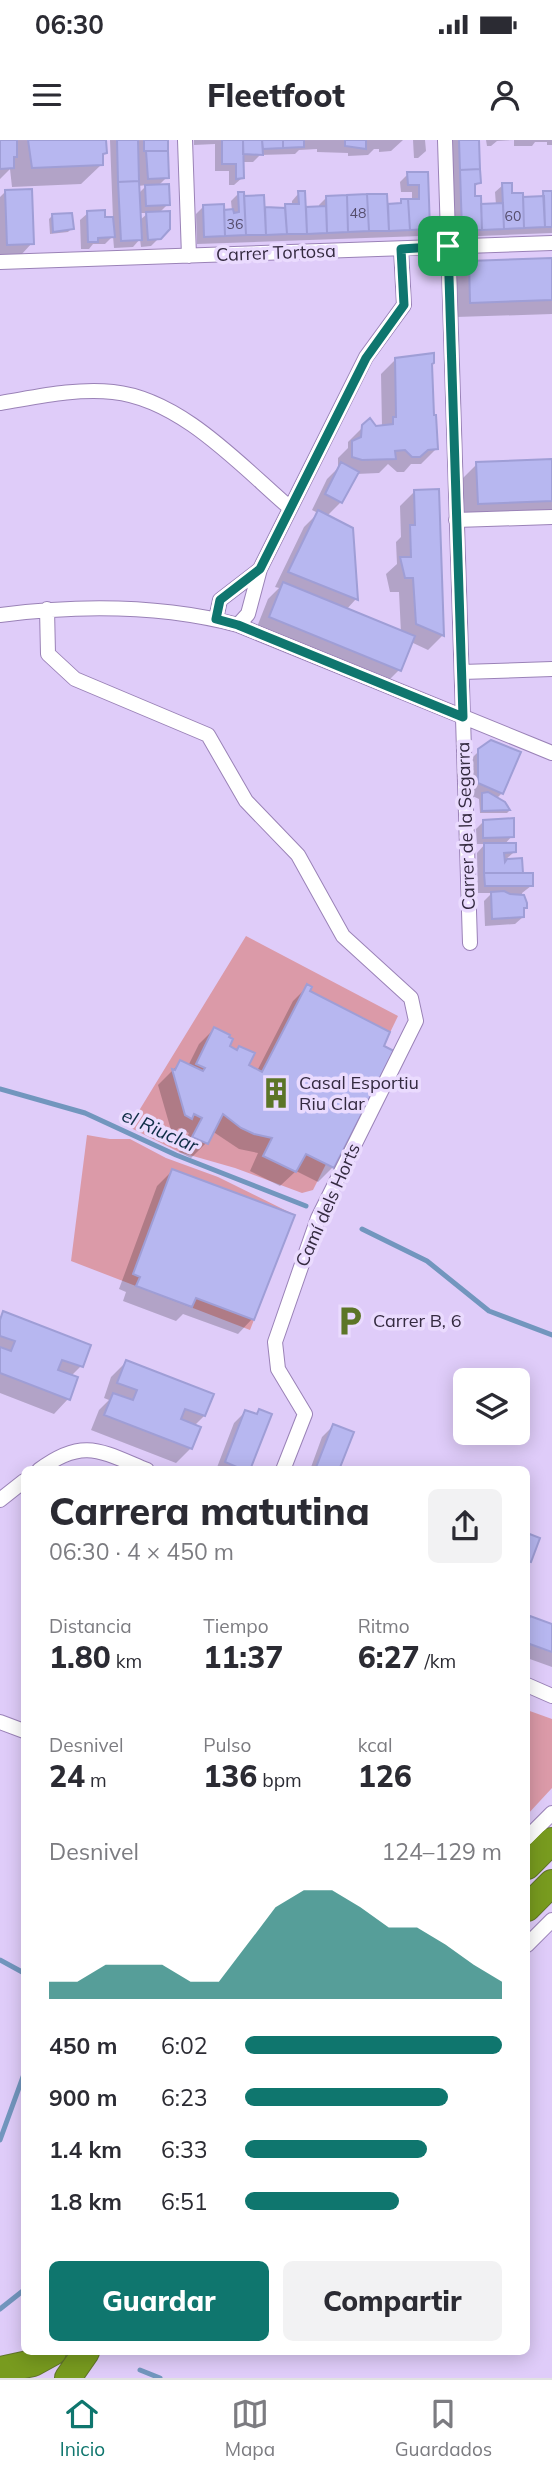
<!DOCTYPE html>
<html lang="es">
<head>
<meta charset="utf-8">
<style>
	body { margin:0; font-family:Mulish,sans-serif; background:#f2f2f3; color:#2b2b33; height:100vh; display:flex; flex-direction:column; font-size:26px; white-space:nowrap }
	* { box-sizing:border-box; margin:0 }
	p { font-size:23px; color:#7c7c81 }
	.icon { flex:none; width:38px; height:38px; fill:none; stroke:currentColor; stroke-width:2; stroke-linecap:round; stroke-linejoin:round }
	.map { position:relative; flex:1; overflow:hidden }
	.sheet { position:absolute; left:21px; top:1326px; width:509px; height:889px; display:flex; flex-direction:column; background:#fff; border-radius:10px; box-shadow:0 4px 18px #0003 }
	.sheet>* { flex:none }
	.controls { position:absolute; left:453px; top:1228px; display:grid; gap:14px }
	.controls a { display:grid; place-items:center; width:77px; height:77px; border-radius:10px; background:#fff; box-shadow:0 4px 18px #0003; font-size:35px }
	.pin { position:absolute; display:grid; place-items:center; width:60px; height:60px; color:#fff; margin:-30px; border-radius:14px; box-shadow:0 4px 10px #0006 }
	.round { display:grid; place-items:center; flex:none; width:74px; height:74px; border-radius:10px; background:#f2f2f3 }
	.headline { display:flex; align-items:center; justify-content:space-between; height:119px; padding:0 28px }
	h1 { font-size:38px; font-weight:800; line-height:52px }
	.metrics { display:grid; grid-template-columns:repeat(3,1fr); gap:10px; height:119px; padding:7px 28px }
	.metrics div { display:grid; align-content:center }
	.metrics b { font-size:30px; font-weight:800 }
	.metrics small { font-size:19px; font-weight:400 }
	.metrics p { font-size:19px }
	.chart { height:196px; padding:14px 28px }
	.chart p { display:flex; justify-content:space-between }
	.chart svg { width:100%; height:126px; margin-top:7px; fill:#0f766e; opacity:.7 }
	.cta { display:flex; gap:14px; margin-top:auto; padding:14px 28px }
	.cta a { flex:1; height:80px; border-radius:10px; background:#0f766e; color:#fff; font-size:28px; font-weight:800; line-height:80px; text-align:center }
	.cta a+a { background:#f2f2f3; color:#2b2b33 }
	ul { padding:0 28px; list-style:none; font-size:23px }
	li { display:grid; grid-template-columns:112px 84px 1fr; align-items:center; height:52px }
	li i { height:18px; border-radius:9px; background:#0f766e }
	.status { display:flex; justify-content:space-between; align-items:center; height:49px; padding:0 35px; background:#fff; direction:ltr }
	.status svg { height:19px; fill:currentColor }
	header { display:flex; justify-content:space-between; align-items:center; height:91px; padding:0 28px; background:#fff; font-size:32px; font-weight:800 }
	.tab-bar { display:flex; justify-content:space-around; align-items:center; height:98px; border-top:2px solid #e1e1e2; background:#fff; font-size:19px; color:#7c7c81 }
	.tab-bar a { display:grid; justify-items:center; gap:4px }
	.tab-bar .active { color:#0f766e }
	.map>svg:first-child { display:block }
	.green { fill:#db9aa8 }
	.shadow { fill:#0003; fill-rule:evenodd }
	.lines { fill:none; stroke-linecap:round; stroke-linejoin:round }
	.stream { stroke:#7296be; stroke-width:5 }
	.building { fill:#b7b7f0; stroke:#9f9ed6; stroke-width:2 }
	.street-casing { stroke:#9a82b7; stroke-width:16 }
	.highway-casing { stroke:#60732b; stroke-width:28 }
	.street { stroke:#fff; stroke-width:14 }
	.highway { stroke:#789b1f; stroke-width:26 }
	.route-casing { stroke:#fff; stroke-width:14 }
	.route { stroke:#0f766e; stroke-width:9 }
	.labels { text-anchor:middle; stroke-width:7; stroke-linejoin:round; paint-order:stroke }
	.number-label { font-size:14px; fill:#554d6c }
	.street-label { font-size:18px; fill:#342a40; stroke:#eadbfe }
	.poi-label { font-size:18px; fill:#342a40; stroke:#eadbfe; text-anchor:start }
	.water-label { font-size:19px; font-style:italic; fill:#0e2d45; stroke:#eadbfe }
</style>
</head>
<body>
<div class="status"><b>06:30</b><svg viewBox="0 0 49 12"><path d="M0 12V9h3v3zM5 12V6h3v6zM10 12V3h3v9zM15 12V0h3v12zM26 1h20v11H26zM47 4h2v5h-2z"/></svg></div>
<header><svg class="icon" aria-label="menu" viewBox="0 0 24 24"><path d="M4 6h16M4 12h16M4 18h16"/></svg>Fleetfoot<svg class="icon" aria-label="person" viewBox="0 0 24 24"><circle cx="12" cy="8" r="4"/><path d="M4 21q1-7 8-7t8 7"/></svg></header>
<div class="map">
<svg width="552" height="2238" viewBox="0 0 552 2238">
	<rect width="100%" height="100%" fill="#dfccf9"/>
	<path class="green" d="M246,796L398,876L384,905L394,911L334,1028L326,1024L313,1050L302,1053L235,1028L179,1012L129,987Z
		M87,995L110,999H130L166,1018L218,1037L295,1075L250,1190L71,1121Z
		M527,1570L552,1579V1648L527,1675Z"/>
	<path class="shadow" d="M0,0H105V13L101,17V25L81,44L12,47L10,29L0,39Z
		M110,0H166L167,37L158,46L168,64L159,73L169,88L151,106L141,107L140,99L133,107L114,108L113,96L105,104H93L89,109H81L80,80L88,73L104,79H113ZM147,45L138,54V46ZM139,73H148L139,81Z
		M194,0H403L391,11L379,12V9H374L368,15L348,16V13L317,12V9L299,10L295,14L260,15L253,22H241L242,38L234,45H229V31H215V4L194,5Z
		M413,0H425L426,11L418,18H414Z
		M452,0H477L479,43L473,48V58L480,65H496L495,52L503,45L511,55L521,59L539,58L544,53H552V93L455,97Z
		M486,0H552V5H547V2H535L532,6H514V0L497,1L491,6H487Z
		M408,34H426L428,88L421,96L197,104L196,74L204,66L222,71H232L231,61L239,53L243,58L263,69H282L286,66H292V61L299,53L304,68H319V65L327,57L386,66L397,65L402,61H412V52H401L400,42Z
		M6,51L32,103L21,115H0V57Z
		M53,75L72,88L68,92L50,94L49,79Z
		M552,120V174L456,177L455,138L469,123Z
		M396,219L430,225L436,309L421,324H411L404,332H397L388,324L379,333L356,334L341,362L327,376L352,389L356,459L346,470L401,493L399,452H390L386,434L397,424L396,402L401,397L400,366L415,351L443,495L428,510L411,502L399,530L384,545L255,492L268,459L279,448L275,447L304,387L318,373L312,370L327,339L338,328V318L348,308V302L369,281L375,288L382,287L381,234Z
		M552,321V375L464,378L462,339L477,324Z
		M479,611L502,653L496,659L510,670L507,673H480L479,659L468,654L467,623Z
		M484,681L512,696L504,705L514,712L504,721L521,720V735L531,746L522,753L523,777L515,784L485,786L484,761L492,753H478L477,713L485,704H477L476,689Z
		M307,847L333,1027L318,1042L296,1031L280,1046L250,1031L258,1013L239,1009L212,991L206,1003L191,1018L179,1012L189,993L179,988L175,992L171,990L158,945L181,922L188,926L199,904L214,889L246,926L257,931L293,861Z
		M172,1031L252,1179L238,1194L183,1174L176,1181L123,1161L126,1152L119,1149L157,1046Z
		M4,1173L81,1226L71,1236L68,1259L54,1274L0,1253V1177Z
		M126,1222L212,1255L204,1276L194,1286L191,1308L176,1323L91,1290L99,1270L109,1260L104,1258L111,1237Z
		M259,1271L249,1330H216L234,1283L245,1272L255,1275Z
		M333,1286L337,1330H310L322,1297Z
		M530,1478L552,1486V1527L527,1518V1482Z"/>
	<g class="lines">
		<path class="stream" d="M0,949L85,973L176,1015L306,1066
			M362,1089L427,1121L489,1171L552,1195
			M0,1820L24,1833
			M0,2000L24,1934
			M0,2169L24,2150
			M140,2230L160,2238"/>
	</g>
	<path class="building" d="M0,0H17V17H14V28L0,29Z
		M28,0H106L107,13L103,14V25L32,28Z
		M117,0H138L139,41L118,42Z
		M144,0H168V11H144Z
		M222,0H243L244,38L236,39V24H222Z
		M243,0H262L263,15L243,14Z
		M262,0H283V8L263,9Z
		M283,0H304V7L283,8Z
		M345,0H366V9L345,6Z
		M459,0H479L480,29L460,30Z
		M146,11H168L169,38L148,39Z
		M480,29L481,43L475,44V56H481L482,90H462L460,30Z
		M407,32H428L430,89L410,90L408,59H419V45H408Z
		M139,41L142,100L121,101L118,42Z
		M502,43H512V53H523L524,88L504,89Z
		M169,44L170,65L146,66L145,45Z
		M32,49L34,104L7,105L5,50Z
		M298,51H305L307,94H287L285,64H299Z
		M543,51H552V87H545Z
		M238,52H244L246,95L225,96L224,70L233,69L234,73L239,72Z
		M367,54L369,91L348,92L347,55Z
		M367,54H387L389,91H369Z
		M264,55L266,95H246L244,56Z
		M347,55L348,92L327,93L326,56Z
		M544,56L545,87L524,88L523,57Z
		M401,59H408L410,90L389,91L388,64L401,63Z
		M503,63L504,89L482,90L481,64Z
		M224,64L225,96L204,97L203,65Z
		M326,66L327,93L307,94L306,67Z
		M265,67L285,68L287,94L266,95Z
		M105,70V77H113L115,97L98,98V102H88L87,71Z
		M170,71V89L161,99L148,100L146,72Z
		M72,73L74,89L53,92L52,74Z
		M552,118V160L470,163L469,121Z
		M434,213V223L432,224L434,275H436L438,309L428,310L420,317H412L405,310L395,311L396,319L362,320L352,317V301L361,297L362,285L370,278L376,286L393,284V277H396L395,218Z
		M552,319V361L478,364L476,322Z
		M341,322L359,332L342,363L325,354Z
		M439,349L444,496L416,484L413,438H405L400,417H411L410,385H415L414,350Z
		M318,370L353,388L358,460L288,432Z
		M283,442L415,496L401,531L269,477Z
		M491,600L521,612L503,654L478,643V609Z
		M488,652L505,662L510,670L482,671V653Z
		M514,678V697L483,698V680Z
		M484,703H516V712L504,713L505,722L507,719L522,718L523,733H484Z
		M484,733H533V746H485Z
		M504,751L510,754L524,755L527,763V768H524V777L492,779L491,752Z
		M307,844L312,847L310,851L390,892L384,906L394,911L334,1028L306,1014L296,1032L263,1016L272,998L254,994L241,988L223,974L208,1004L192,997L202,978L194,974L192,979L185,975L172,929L175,930L180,920L203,931L205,928L196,924L214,887L230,895L229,897L233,899L230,906L237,910L239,906L255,913L249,925L262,932Z
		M172,1029L295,1075L254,1180L196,1158L192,1167L136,1146L140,1137L133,1134Z
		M3,1171L91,1205L83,1227L62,1220L58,1230L78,1237L70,1260L0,1233V1207L11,1211L15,1201L0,1196V1180Z
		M126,1220L214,1254L205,1276L185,1269L181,1279L201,1287L192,1309L104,1275L113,1253L133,1260L137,1250L117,1243Z
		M259,1269L272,1274L250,1330H236L237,1327L225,1322L245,1270L257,1274Z
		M333,1284L354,1292L339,1330H315Z
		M527,1393L540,1398L531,1422L527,1421Z
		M530,1476L552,1484V1512L527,1503V1485Z"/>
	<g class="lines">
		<defs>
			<path id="street" d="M185,0L189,116
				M445,0L470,803
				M0,122L552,103
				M0,263C37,257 75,248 113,252C181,259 240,325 290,368
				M456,380L552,377
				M47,469L48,514L75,539L208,595L246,661L298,715L343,796L411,858L416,881L318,1078L275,1202L278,1229L305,1274L283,1330
				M0,475C78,465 162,465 238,485L552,613
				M216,479L220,460L259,430
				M238,485L248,474L260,429L366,217L404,165L401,109
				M462,532L552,529
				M39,1330C83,1297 101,1311 147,1330
				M0,1360L24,1341
				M527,1545L552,1556
				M0,1582L24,1591
				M527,1698L552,1673
				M527,1805L552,1780"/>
			<path id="highway" d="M527,1726L552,1701
				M527,1768L552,1743
				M0,2230L33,2223L53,2212
				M68,2238L86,2212"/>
		</defs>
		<use href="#street" class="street-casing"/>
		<use href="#highway" class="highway-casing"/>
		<use href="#street" class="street"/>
		<use href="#highway" class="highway"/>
	</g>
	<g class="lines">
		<defs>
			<path id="route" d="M448,106L463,577L238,485L216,479L220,460L260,429L366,218L404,165L401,109Z"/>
		</defs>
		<use href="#route" class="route-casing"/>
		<use href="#route" class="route"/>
	</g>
	<defs>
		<symbol id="building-bare" viewBox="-9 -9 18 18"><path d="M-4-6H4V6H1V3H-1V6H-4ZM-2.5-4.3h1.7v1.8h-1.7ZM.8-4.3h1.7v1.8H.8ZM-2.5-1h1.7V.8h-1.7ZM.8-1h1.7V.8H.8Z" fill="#5c7527" stroke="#eadbfe" stroke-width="2.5" paint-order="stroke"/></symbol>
		<symbol id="parking-bare" viewBox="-9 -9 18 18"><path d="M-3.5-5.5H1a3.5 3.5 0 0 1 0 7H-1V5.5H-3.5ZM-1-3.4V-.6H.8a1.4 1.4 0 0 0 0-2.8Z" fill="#5c7527" stroke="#eadbfe" stroke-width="2.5" paint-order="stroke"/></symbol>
	</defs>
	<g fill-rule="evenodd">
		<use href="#building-bare" x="254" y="931" width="44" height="44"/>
		<use href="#parking-bare" x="328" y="1159" width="44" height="44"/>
	</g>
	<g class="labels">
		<g class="number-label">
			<text x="358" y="78">48</text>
			<text x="513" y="81">60</text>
			<text x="235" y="89">36</text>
		</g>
		<g class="street-label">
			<text transform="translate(276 113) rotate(-2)" y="6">Carrer Tortosa</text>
			<text transform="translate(466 686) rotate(-92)" y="6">Carrer de la Segarra</text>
			<text transform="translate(328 1065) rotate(-66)" y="6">Camí dels Horts</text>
		</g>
		<g class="poi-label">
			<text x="299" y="949">Casal Esportiu<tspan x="299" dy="21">Riu Clar</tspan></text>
			<text x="373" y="1187">Carrer B, 6</text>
		</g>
		<g class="water-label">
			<text transform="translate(160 990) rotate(24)" y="7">el Riuclar</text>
		</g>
	</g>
</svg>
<div class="controls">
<a><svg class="icon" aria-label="layers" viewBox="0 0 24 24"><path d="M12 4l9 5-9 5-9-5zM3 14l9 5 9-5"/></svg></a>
</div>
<div class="pin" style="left:448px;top:106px;background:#1e9e55"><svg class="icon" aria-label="arrive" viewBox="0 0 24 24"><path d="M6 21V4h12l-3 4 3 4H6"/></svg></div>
<section class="sheet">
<div class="headline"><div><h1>Carrera matutina</h1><p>06:30 · 4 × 450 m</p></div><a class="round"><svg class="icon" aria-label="share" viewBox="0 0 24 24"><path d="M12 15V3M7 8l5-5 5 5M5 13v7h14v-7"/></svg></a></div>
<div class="metrics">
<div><p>Distancia</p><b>1.80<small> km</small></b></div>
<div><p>Tiempo</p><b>11:37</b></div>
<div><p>Ritmo</p><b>6:27<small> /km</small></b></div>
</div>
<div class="metrics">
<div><p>Desnivel</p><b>24<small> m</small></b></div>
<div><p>Pulso</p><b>136<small> bpm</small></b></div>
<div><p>kcal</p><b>126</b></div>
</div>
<div class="chart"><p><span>Desnivel</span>124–129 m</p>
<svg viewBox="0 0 160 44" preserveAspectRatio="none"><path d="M0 44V38L10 38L20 32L30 32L40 32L50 38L60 38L70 25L80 12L90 6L100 6L110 12L120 19L130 19L140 25L150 32L160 38V44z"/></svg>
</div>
<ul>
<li><b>450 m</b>6:02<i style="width:100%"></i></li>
<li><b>900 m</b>6:23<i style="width:79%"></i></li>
<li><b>1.4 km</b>6:33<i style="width:71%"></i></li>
<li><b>1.8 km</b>6:51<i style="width:60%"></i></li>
</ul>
<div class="cta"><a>Guardar</a><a>Compartir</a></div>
</section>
</div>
<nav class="tab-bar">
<a class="active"><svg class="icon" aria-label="home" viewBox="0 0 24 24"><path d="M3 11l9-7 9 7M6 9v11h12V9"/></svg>Inicio</a>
<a><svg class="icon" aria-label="map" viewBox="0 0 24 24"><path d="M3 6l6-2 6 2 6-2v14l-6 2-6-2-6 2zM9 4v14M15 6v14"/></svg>Mapa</a>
<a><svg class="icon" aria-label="saved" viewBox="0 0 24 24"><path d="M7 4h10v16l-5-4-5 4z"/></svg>Guardados</a>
</nav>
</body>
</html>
